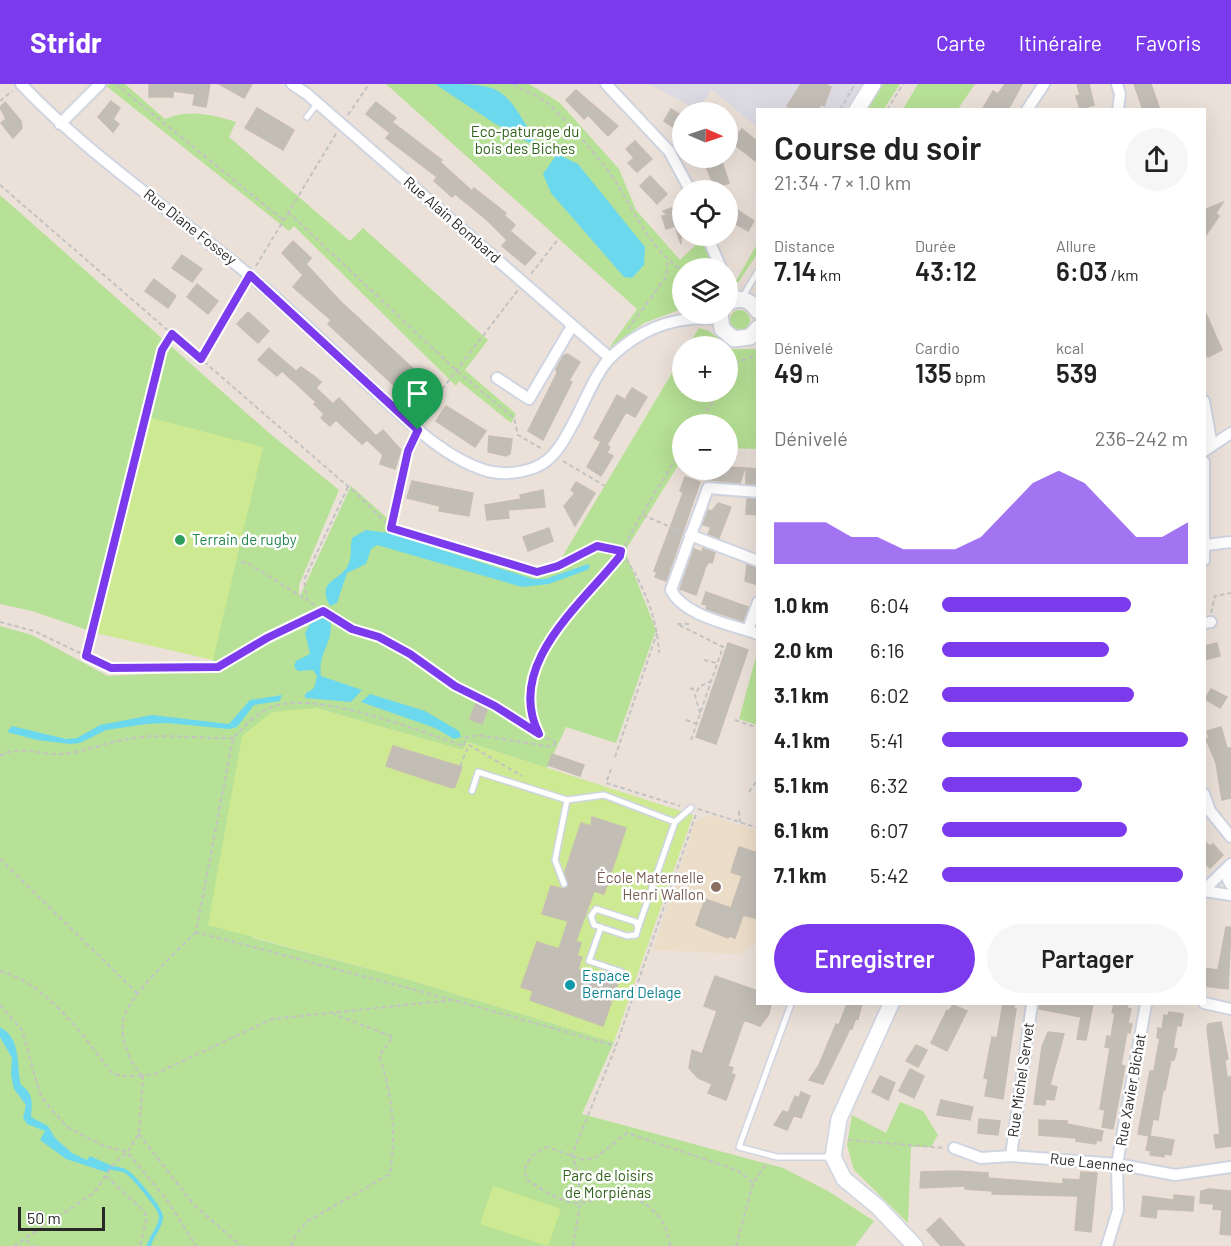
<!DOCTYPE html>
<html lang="fr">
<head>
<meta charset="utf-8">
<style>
	body { margin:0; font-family:Barlow,sans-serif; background:#f6f6f6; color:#222; height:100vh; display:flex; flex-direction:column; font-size:22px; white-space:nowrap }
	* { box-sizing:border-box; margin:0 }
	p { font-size:20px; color:#767676 }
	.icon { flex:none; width:33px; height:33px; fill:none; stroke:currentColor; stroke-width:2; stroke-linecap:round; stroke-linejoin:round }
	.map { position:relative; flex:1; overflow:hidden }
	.side { position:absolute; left:756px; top:24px; width:450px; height:897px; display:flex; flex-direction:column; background:#fff; border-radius:0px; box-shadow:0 6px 24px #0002 }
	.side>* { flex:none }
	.needle { width:39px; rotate:92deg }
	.fabs { position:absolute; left:672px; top:18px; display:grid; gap:12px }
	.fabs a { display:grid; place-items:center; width:66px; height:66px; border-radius:50%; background:#fff; box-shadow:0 6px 24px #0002; font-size:30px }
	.scale { position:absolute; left:18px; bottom:15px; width:87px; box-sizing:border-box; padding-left:6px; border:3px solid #282828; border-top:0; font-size:16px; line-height:21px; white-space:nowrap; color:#282828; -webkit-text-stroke:4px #fff; paint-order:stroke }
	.pin { position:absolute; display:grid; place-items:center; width:51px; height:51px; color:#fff; margin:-62px -26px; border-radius:50% 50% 50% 0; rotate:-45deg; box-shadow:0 0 6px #0007 }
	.pin .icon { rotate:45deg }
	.round { display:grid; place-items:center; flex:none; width:63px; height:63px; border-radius:32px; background:#f6f6f6 }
	.overview { display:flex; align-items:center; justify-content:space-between; height:102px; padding:0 18px }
	h1 { font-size:33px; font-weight:600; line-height:45px }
	.figures { display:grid; grid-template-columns:repeat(3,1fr); gap:9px; height:102px; padding:6px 18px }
	.figures div { display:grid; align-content:center }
	.figures b { font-size:26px; font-weight:600 }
	.figures small { font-size:16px; font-weight:400 }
	.figures p { font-size:16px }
	.chart { height:168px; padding:12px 18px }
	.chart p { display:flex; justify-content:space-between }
	.chart svg { width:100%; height:108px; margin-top:6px; fill:#7c3aed; opacity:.7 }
	.button { display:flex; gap:12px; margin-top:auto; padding:12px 18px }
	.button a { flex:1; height:69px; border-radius:36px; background:#7c3aed; color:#fff; font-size:24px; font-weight:600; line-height:69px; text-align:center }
	.button a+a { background:#f6f6f6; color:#222 }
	ul { padding:0 18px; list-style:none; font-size:20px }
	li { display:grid; grid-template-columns:96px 72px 1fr; align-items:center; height:45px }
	li i { height:15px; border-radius:8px; background:#7c3aed }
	header { display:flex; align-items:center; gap:36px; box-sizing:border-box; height:84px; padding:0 30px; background:#7c3aed; color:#fff }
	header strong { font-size:28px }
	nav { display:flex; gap:33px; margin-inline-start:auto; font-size:21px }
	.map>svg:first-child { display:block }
	.industrial { fill:#dcdae3 }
	.education { fill:#ecddc9 }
	.green { fill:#b7e196 }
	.pitch { fill:#cde991 }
	.water { fill:#6cd8ed }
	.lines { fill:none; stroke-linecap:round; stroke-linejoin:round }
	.stream { stroke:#6cd8ed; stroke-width:4 }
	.building { fill:#c2bdb5; stroke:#c6bdb3; stroke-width:1.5 }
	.lane-casing { stroke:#cfd4e1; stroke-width:8 }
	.street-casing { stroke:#cfd4e1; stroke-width:14 }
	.secondary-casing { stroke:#cfd4e1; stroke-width:18 }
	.path { stroke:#c3c3c3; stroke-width:2; stroke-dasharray:4.5 3; stroke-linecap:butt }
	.lane { stroke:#fff; stroke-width:5 }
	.street { stroke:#fff; stroke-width:10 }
	.secondary { stroke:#fff; stroke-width:15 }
	.route-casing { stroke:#fff; stroke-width:12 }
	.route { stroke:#7c3aed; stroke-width:8 }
	.leisure-dot { fill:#2e9e5b; stroke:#fff; stroke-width:2 }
	.education-dot { fill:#8d6e63; stroke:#fff; stroke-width:2 }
	.culture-dot { fill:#0f9aa8; stroke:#fff; stroke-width:2 }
	.labels { text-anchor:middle; stroke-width:5; stroke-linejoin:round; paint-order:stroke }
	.park-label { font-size:15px; fill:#31631a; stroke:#fff }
	.street-label { font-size:15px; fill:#282828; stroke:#fff }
	.leisure-label { font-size:15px; fill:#27864d; stroke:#fff; text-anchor:start }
	.education-label { font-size:15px; fill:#785e54; stroke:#fff; text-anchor:end }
	.culture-label { font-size:15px; fill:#0d838f; stroke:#fff; text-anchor:start }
</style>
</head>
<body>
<header>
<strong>Stridr</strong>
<nav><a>Carte</a><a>Itinéraire</a><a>Favoris</a></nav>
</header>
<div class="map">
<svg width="1231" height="1162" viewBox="0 0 1231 1162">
	<rect width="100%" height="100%" fill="#ebe1d9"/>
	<path class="industrial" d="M649,0H862L847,25L758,26L757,43L711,5L699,27Z"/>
	<path class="education" d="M709,731L757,747V858L739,870L653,866L695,738Z"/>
	<path class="green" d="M110,0H125L165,35C189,25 211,30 236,38L229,53L350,157L363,144L488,256L465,286L516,330L511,339L459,297L456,302L294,142L289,147L106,2Z
		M386,0H529L549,12L560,19L619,85L636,126L680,176L703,154L715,184H682V225L644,239L609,264L637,225Z
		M879,0H900L884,25L864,26Z
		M918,0H975L958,25H903Z
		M0,111L268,348L339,406L299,501V514L351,402L394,440L537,483L561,475L682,272V308H728V262H688L699,244L709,247L731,265H755L758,270L757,365L728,364V340H682V375L625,467L656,546L616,659L566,643L547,684L467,658L463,666L316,624L253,854L400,893L614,958L582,1030L783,1084L828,1107L874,1137L855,1162H0V542L32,551L108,592L219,587L213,576L148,333L96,549L32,527L0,520Z
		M757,160V170L738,199L736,197Z
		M730 236a10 10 0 1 1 20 0a10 10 0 1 1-20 0Z
		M757,569L758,641H757L739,635Z
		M900,1018L923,1027L938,1051L931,1063H911L908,1139L854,1086L847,1061L852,1031L886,1049Z"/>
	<path class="pitch" d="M148,333L263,363L213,576L96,549Z
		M316,624L463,666L467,658L693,731L614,958L400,893L208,841L242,652L272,628Z
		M493,1102L561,1125L548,1162L480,1140Z"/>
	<path class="water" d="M435,0C501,0 503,0 534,55L531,60L494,39Z
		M557,70L578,80L645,163L644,181L632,194L624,193L551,109L543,90Z
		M366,446L389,449L533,495H545L588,480L590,483L587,486L549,500L522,503L377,461L371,465L366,480L347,489L337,519L330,522C315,495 342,498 349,479C352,471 350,462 352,454Z
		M322,532L330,535C335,559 317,568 321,592L362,606L351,618L305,614V610L314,604L317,592L313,586L298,587L294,583L296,577L310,570L305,549L310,540Z
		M370,610L425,627L459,647L461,653L454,655L435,644L361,618Z
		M282,611L280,617L254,621L237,643L229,645L167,639L147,640L106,646L80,659L70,660L37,656L7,648L12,642L66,655L77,654L100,641L152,631L229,640L250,616Z
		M0,943C22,955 16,981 21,1001C34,1009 32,1020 31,1033L48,1042L55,1054L72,1069L87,1076L90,1072L112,1082L109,1089L66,1075L40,1056L45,1047L27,1040L23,1034L26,1021L14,1005L11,991L12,974L0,953Z"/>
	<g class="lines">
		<path class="stream" d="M107,1083C113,1085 120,1084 125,1087C132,1090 162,1126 161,1133C161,1144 150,1153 149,1162"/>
	</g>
	<path class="building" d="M149,0H210L206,23L193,21L195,10L173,7V13H149Z
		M219,0H252L244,14Z
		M801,0H826L831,3L824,22L821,20L818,26H792L787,22Z
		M1005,0H1022L1008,26H982L993,7L998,10Z
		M1077,0H1089L1094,21L1080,25L1076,12L1080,11Z
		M1134,0H1151L1160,26H1143Z
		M576,6L618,42L608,52L588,31L584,35L566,16Z
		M111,17L120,24L113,35L119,40L113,48L98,33Z
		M5,18L21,37L22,44L13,54L1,39L6,35L0,23Z
		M376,18L396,34L392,38L442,76L440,78L472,107L474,104L506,129L504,131L515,141L510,147L536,169L525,181L502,162L507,156L487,136L455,110L452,113L434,97L437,93L386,54L390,49L366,30Z
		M257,24L294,46L283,66L245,44Z
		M671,25L682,32V49L664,37Z
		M742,45L758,58V79L731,58Z
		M635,57L652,75L637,88L628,79L634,74L626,65Z
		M721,75L729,99L715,104L705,80Z
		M650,92L667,110L657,120L640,102Z
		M1223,118L1216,129L1219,132L1204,154V126Z
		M728,120L754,137L748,147L734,139L728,140Z
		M680,121L682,129L681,160L675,142L666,145L662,132L667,131L663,127Z
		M293,157L311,174L306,180L340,217L433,303L416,322L328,240L331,236L293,203L303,191L282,169Z
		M182,171L202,185L192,198L172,184Z
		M154,195L176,212L168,224L145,207Z
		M197,200L218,217L208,230L187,213Z
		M1204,225L1222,266L1208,273L1204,267Z
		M248,228L269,247L258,259L237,240Z
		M269,264L296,287L301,283L314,292L321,298L316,304L333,320L339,314L376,352L383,346L401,366L395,385L380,380L383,371L367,356L362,360L336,336L330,342L321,334L324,330L314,320L316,318L282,287L277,292L258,276Z
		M567,270L580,278L569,296L572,298L543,356L528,347L557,289L556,285L563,272Z
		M632,304L647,313L635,333L626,328L607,361L594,354L617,311L625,316Z
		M446,322L486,347L475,363L436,337Z
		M489,352L512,355L510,370L506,372L488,368Z
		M601,358L610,363L607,369L613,372L601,392L587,383Z
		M728,383L745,384L740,399L702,395L703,386H728Z
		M746,384L758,385V400H746Z
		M685,393L700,398L666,497L655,493L657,488L654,487L683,409L680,407Z
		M412,397L473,409L469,432L439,427L440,422L407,414Z
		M576,398L595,409L575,442L564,422L575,409L571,406Z
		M543,406L545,423L508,426L509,434L487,436L485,421L521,415L520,411Z
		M747,415H758V431L746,430Z
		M718,419L731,423L719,454L708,450L711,443L703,441L708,426L712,427Z
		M549,444L553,457L528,467L523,453Z
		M703,464L715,469L712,479L709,478L706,482L696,511L680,505L694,465L702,468Z
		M747,481L758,484V501L745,497Z
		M706,508L748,523L743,537L706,525L707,521L702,520Z
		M728,559L748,566L716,660L696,653Z
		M1217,559L1220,572L1204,576V562Z
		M1211,605L1227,613L1220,624L1205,615Z
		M476,619L488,623L482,640L470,635Z
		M1221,643L1227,664H1231V714L1222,716L1216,679L1206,655L1209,654L1207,647Z
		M393,662L462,683L455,703L452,704L386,682Z
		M552,670L584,681L580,692L548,681Z
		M592,733L626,744L604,810L594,807L576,857L581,859L577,872L582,873L578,885L618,899L603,942L530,916L533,907L521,903L537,858L559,865L568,837L542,830L551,802L564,805L568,803L565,788L581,739L591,742Z
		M1204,757L1210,762L1213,760L1223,771L1210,784L1204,779Z
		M739,763L758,769V835L743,831L735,854L729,852L728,854L696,841L705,815L731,824L742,792L731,788Z
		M1226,843H1231L1228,905L1204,902V884L1218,886Z
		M715,892L758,907V920H771L769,930L760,942L744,936L728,982L733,984L731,989L735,991L726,1016L708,1009L712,1000L698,994L689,984L692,966L702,970L717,927L704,922Z
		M847,920H862L858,935L856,934L852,945H850L823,1000L809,996L819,981L836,940L839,941Z
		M1003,920H1014V924L1016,925L1003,1015L985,1012L988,995L984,994L992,953L997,954Z
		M1039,920H1093L1086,956L1077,955L1081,933L1039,925Z
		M1114,920H1128L1127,924L1131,925L1128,939L1132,940L1130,949L1127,948L1121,981L1125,982L1113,1045L1102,1043L1105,1026L1100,1025L1110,964L1105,963L1107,952L1111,953L1115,929H1112Z
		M953,921L967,927L947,967L931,959L947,926L949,927Z
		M1169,928L1183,930L1181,942L1177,941L1173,964L1177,965L1174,976H1171L1165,1006H1163L1158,1036L1153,1035L1150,1052L1174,1056L1171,1071L1164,1070V1073L1150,1071L1151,1067L1146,1066L1149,1052L1138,1050L1150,987H1154L1157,969L1160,954H1157L1158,944L1162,945L1164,931L1168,932Z
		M1221,938L1228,975L1225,976L1227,993H1231V1062L1216,1064L1214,1051L1220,1050L1207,945L1208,940Z
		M1048,948L1064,950L1050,1001L1057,1003L1054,1016L1046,1015L1045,1021L1034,1020L1042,963Z
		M916,961L927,966L918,983L906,977Z
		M910,985L924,992L914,1014L899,1007Z
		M880,992L895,999L888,1016L872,1008Z
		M801,1008L810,1012L801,1034L788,1029L795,1012L799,1014Z
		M941,1016L973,1023L970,1036L937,1031Z
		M783,1027L794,1031L787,1046L774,1041Z
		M979,1035L1000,1037L998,1051L978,1049Z
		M1039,1036L1067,1037V1040L1103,1047L1101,1057L1096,1056V1060L1076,1057V1054L1039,1051Z
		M956,1087L988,1089V1094L1063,1100V1095L1080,1096L1081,1088L1097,1089L1091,1148L1075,1146L1078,1112L992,1110L993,1107L965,1105V1102L920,1104L921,1088Z
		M1209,1105L1231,1107V1151L1220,1150L1222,1126L1213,1125L1214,1120L1200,1119L1201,1107Z
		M1174,1111L1194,1113L1193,1127L1157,1125L1156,1134L1141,1132L1143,1112L1174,1116Z
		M940,1134L965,1162H941L927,1146Z"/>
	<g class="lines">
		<defs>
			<path id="lane" d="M307,33L317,20
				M742,214L758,187
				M472,707L478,688L567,716L604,711L675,738L691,724
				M564,800L555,776L567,716
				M601,843L589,877L622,888
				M638,844L636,838L596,825L591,832L594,841L627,852L636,851L638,844L675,738
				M791,920L739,1063L777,1073H831"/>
			<path id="street" d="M21,0C89,72 173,127 249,191C294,228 335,269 377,309C408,337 443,373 484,386C502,392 526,389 542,380C558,370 566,352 575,336C584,319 597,286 611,273C641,244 678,231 719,235
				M292,0L307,10L610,274
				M606,0L669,67L690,106
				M1117,0L1120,10L1118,26
				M1027,26L1044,0
				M60,40L100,0
				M707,152L721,184
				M728,199L733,216
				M497,294L529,315L572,242
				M1204,317L1212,362
				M1204,367L1231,349
				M1204,378V476
				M758,408L708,404L671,506C685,533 731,540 758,550
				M690,451L758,477
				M1206,461L1231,458
				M1204,539L1211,538
				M748,546L758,518
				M1204,710L1210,727L1231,753
				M1230,781L1228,796L1231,801
				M1204,806L1231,780
				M1204,807L1231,811
				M1204,919L1231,925
				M954,1064L981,1074L1011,1072L1117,1080L1175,1091L1231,1083
				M1011,1072L1032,920
				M1107,1162L1118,1126L1117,1080L1146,920"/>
			<path id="secondary" d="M857,26L873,0
				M728,219C739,212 750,215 758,227
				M720,230L722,245L734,255L750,253L758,244
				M891,920L839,1035L833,1073L844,1095L878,1123L915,1162"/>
		</defs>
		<use href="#lane" class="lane-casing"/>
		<use href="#street" class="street-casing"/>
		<use href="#secondary" class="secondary-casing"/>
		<path class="path" d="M116,0L283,136
			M513,0C523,6 536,11 546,18C562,31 605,80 616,98C636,130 650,165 682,186
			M0,17L12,7
			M840,26L855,0
			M887,26L903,0
			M348,31L369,0
			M0,101L359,412L391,444L537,488L558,482L597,462L621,467C642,498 657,531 659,569
			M288,128L457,287L514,334L518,351L542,365
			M256,182L337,48
			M531,190L559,154
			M628,245L666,193L668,176
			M201,275L245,200
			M728,293L737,278L758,271
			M422,337L430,321L518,206
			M698,340L719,308
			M563,377L605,402
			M348,403L304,496L307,516L352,545L379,553L409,570L455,602L495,622L539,649
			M643,431L682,448
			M391,443L414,356
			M241,478L249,480L307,516
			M1211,529L1215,512L1231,509
			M0,538L34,547L111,584L218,583L322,528
			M86,572L144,329L161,266L172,250
			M704,576L717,579
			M690,604L697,607
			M700,629L695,611L699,603L711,597
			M686,636L697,640
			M735,636L758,644
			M691,656L723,563L677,540H692
			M556,659C551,656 544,654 540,650C513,625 543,559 562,537C578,519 611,493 620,472C637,435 661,400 682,365
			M0,672C19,660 42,672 63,670C84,668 102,660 122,656C159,648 196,655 233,654
			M615,673L657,549
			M460,682L469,661L522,692
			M611,685L606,699L680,722
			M749,708L756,698
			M698,725L758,744
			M739,727L740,738
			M0,775L138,910
			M0,887C47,900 83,951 112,989L121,992H143
			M453,916L196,848L233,654C245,642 256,629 272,623C319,606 417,647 464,662L465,654L478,651L552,663L556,659
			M0,921L22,946L41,1013L67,1043L104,1062L127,1068L167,1116L196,1162
			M143,992C129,979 121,957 123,937C125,915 179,865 196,848
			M139,1050L194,1121L241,1162
			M848,1056L944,1064
			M106,1092L145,1128L146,1137L140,1162
			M26,1156L33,1162
			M14,1162L95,1108L112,1082L127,1068L139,1050L143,992L155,990L272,935L453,916L616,962
			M291,1162L295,1152L306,1138L390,1090C396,1049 393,1011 379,972L393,953L334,930
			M573,1162C579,1125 585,1107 572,1071L616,962L696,730
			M670,1162C668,1134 643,1109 614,1112C598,1113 585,1122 569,1118C554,1114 540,1104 527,1096C521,1079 532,1070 547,1063L584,1076L595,1074L627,1049L737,1086L753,1099
			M736,1162L753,1099L767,1079"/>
		<use href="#lane" class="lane"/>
		<use href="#street" class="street"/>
		<use href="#secondary" class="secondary"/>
	</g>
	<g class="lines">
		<defs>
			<path id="route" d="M250,191L418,346L408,367L391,444L537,488L558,482L597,462L621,467L620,472C582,520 504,581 539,650L495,622L455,602L410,570L379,553L352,545L323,527L267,554L218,583L111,584L86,572L162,266L172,250L201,275Z"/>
		</defs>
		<use href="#route" class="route-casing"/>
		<use href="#route" class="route"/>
	</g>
	<circle class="leisure-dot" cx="180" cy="456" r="6"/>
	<circle class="education-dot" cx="716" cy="803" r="6"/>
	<circle class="culture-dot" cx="570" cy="901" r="6"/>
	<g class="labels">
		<g class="park-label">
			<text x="525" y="53">Eco-paturage du<tspan x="525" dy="17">bois des Biches</tspan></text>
			<text x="608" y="1097">Parc de loisirs<tspan x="608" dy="17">de Morpiénas</tspan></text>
		</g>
		<g class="street-label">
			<text transform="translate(452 136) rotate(41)" y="5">Rue Alain Bombard</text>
			<text transform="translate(190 143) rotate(38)" y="5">Rue Diane Fossey</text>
			<text transform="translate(1021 996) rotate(-82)" y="5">Rue Michel Servet</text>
			<text transform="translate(1131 1006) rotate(-80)" y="5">Rue Xavier Bichat</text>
			<text transform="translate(1092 1079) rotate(6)" y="5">Rue Laennec</text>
		</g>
		<g class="leisure-label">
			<text x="192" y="461">Terrain de rugby</text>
		</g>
		<g class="education-label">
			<text x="704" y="799">École Maternelle<tspan x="704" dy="17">Henri Wallon</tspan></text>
		</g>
		<g class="culture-label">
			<text x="582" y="897">Espace<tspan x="582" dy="17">Bernard Delage</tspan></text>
		</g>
	</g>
</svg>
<div class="fabs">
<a><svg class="needle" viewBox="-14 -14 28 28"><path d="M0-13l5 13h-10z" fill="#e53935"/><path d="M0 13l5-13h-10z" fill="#767676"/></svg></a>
<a><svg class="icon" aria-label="locate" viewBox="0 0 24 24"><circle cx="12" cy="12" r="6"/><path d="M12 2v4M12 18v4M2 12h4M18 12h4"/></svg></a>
<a><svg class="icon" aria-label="layers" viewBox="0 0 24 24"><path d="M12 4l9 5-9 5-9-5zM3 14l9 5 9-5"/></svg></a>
<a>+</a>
<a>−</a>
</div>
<div class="scale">50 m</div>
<div class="pin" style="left:418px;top:346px;background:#1e9e55"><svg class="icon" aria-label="arrive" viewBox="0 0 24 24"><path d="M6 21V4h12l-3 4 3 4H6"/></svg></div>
<section class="side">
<div class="overview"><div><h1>Course du soir</h1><p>21:34 · 7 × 1.0 km</p></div><a class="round"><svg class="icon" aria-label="share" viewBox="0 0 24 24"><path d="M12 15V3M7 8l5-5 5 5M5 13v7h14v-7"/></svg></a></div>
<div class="figures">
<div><p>Distance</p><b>7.14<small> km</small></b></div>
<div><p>Durée</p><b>43:12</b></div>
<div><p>Allure</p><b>6:03<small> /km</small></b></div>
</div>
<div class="figures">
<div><p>Dénivelé</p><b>49<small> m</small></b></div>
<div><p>Cardio</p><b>135<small> bpm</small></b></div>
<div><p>kcal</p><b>539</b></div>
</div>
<div class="chart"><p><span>Dénivelé</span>236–242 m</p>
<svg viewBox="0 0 160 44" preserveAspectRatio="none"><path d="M0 44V27L10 27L20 27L30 33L40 33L50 38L60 38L70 38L80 33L90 22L100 11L110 6L120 11L130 22L140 33L150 33L160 27V44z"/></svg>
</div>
<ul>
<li><b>1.0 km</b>6:04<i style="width:77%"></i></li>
<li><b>2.0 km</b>6:16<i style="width:68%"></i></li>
<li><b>3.1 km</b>6:02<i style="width:78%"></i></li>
<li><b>4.1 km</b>5:41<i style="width:100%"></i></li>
<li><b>5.1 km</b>6:32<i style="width:57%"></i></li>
<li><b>6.1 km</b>6:07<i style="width:75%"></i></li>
<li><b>7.1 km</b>5:42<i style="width:98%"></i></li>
</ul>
<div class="button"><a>Enregistrer</a><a>Partager</a></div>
</section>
</div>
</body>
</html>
